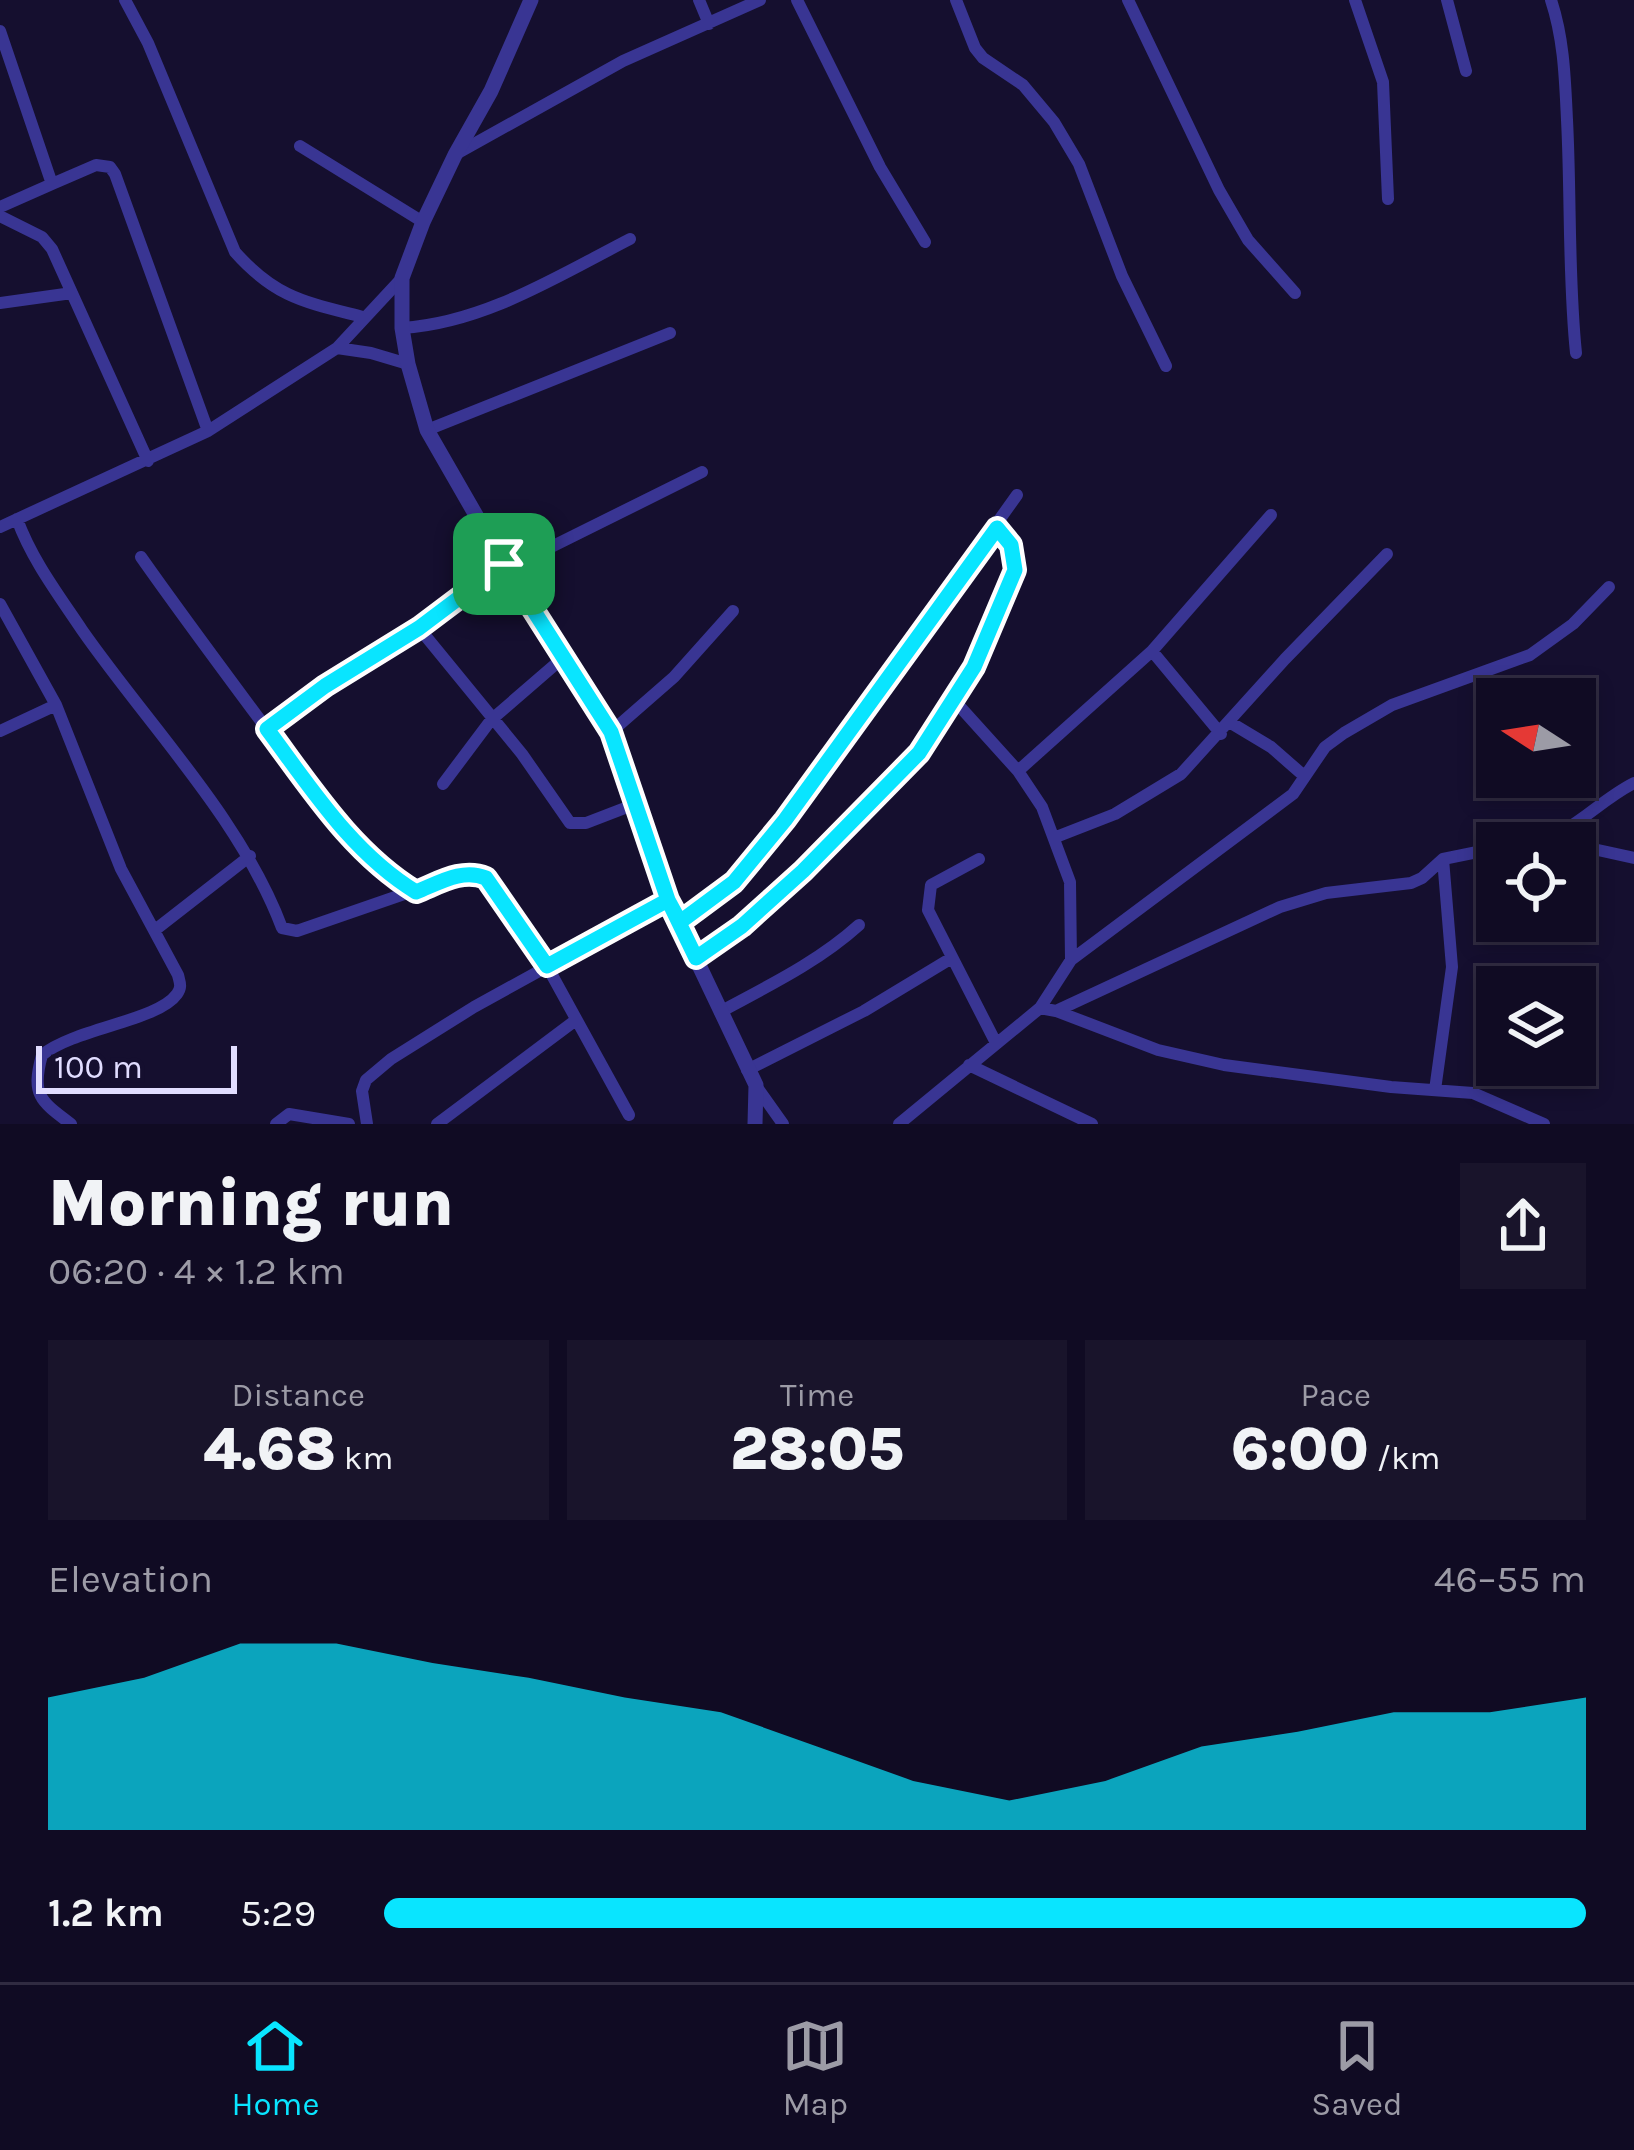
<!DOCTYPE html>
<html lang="en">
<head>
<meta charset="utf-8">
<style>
	body { margin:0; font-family:Karla,sans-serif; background:#19142b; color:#f1f3f6; height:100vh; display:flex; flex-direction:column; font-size:45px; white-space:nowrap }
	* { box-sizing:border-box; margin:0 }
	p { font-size:39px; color:#9c9ba6 }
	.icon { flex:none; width:66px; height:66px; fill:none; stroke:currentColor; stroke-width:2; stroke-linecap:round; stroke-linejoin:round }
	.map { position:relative; height:1124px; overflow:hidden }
	.details { display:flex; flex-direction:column; background:#100b23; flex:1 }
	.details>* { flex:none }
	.needle { width:78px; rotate:282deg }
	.controls { position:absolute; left:1476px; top:678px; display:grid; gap:24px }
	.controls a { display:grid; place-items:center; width:120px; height:120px; border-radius:0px; background:#100b23; box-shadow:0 6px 18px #0003,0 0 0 3px #302b41; font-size:60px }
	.scale { position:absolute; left:36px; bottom:30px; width:201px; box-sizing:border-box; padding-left:12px; border:6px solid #e1ddff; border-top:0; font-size:33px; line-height:42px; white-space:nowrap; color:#e1ddff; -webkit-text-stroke:9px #150f2f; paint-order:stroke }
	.pin { position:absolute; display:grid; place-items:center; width:102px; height:102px; color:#fff; margin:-51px; border-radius:24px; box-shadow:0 6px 18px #0006 }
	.round { display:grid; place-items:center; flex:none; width:126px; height:126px; border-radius:0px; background:#19142b }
	.headline { display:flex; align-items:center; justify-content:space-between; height:204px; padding:0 48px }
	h1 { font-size:66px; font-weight:800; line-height:90px }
	.metrics { display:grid; grid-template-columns:repeat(3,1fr); gap:18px; height:204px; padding:12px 48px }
	.metrics div { display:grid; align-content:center; border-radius:0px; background:#19142b; text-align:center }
	.metrics b { font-size:60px; font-weight:800 }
	.metrics small { font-size:33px; font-weight:400 }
	.metrics p { font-size:33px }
	.chart { height:336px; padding:24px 48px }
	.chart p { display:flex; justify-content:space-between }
	.chart svg { width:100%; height:216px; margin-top:12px; fill:#09e5ff; opacity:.7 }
	ul { padding:0 48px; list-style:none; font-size:39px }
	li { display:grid; grid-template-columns:192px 144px 1fr; align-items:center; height:90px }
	li i { height:30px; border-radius:15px; background:#09e5ff }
	.menu { display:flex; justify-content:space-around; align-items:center; height:168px; border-top:3px solid #302b41; background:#100b23; font-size:33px; color:#9c9ba6 }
	.menu a { display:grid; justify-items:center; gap:6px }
	.menu .active { color:#09e5ff }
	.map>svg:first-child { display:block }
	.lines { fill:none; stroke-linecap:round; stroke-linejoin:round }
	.minor { stroke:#393593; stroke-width:12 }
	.tertiary { stroke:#393593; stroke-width:15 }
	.route-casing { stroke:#fff; stroke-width:24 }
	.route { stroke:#09e5ff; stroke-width:15 }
</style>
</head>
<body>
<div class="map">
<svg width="1634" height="1124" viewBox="0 0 1634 1124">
	<rect width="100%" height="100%" fill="#150f2f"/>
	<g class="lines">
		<path class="minor" d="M125,0L148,43L235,252C276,298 305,302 363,317
			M699,0L709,24
			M797,0L880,167L925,242
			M956,0L975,48L983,58L1023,85L1054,122L1079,164L1122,276L1166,366
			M1128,0L1219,190L1248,240L1295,293
			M1355,0L1383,82L1388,199
			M1447,0L1466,71
			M1551,0C1564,39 1565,79 1567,120C1571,197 1568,276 1576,353
			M0,31L52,184L0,207
			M300,146L423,222
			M456,154L623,61L760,0
			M52,184L96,165L110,167L115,174L208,431
			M0,216L42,237L52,249L148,461
			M0,303L72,293
			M402,328C484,323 558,276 630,239
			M337,348L371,353L408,364
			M427,430L670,333
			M17,519C32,560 58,594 82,630C149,726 241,819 282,928L297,931L459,875L473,873L486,878L547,966L629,1115
			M0,527L208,431L337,348L402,278
			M141,557C184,618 228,677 272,736C315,793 355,854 416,892
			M507,569L702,472
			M0,604L56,705L121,869L178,975C180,983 182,987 177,994C158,1021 75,1028 42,1055C31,1095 40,1101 71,1124
			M419,628L522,754L570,823H586L638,803
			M1152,651L1221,734
			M953,699L1018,771L1042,807L1070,882L1071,960L1040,1008
			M1231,723L1271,747L1303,775
			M267,729L308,697L419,628L504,564
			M0,731L56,705
			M611,732L674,677L733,611
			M1018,771L1152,651L1271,515
			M443,784L491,720L565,656
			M1056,837L1115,814L1181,774L1285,659L1387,554
			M1529,843C1572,836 1596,802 1634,783
			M1575,845L1634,858
			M979,859L931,885L928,910L996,1043
			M680,922L734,882L785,820L1017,495
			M155,930L250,856
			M696,958L742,926L803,871L919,753L939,725L974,667L1015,570L1011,545L997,528
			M1071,960L1293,794L1325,747L1344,733L1392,705L1530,655L1573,624L1609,587
			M1056,1011L1158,1050L1224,1065L1391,1087L1473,1093L1544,1124
			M720,1012C768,986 818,962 859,925
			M969,1065L1092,1124
			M747,1070L864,1011L950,959
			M756,1086L783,1124
			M1435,1090L1452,967L1443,859
			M276,1124L289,1114L349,1124
			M367,1124L362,1091L366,1080L391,1059L474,1007L668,900
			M437,1124L576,1020
			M899,1124L1040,1008L1056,1011L1280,907L1326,893L1411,883L1422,878L1443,859L1497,848"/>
		<path class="tertiary" d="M531,0L491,91L455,155L423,222L402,278V328L408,364L427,430L504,564L611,732L668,900L756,1085L755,1124"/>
	</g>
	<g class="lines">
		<defs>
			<path id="route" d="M504,564L611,732L668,900L696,958L742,926L803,871L919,753L974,667L1015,570L1011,545L997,528L785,820L734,882L680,922L668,900L547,966L486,878C462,868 439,883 416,892C352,853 311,788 267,729L325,686L419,628L504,564"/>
		</defs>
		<use href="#route" class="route-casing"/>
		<use href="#route" class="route"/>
	</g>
</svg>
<div class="controls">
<a><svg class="needle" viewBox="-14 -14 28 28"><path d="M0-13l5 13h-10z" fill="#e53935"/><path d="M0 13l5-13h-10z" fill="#9c9ba6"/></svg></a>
<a><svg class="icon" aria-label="locate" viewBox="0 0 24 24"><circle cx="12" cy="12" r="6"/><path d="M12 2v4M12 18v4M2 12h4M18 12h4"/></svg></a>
<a><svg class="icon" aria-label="layers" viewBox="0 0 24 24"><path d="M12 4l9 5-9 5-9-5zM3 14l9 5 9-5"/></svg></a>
</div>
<div class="scale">100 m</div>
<div class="pin" style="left:504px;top:564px;background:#1e9e55"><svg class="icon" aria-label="arrive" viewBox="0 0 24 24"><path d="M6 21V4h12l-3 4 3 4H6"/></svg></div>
</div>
<section class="details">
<div class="headline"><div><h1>Morning run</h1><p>06:20 · 4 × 1.2 km</p></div><a class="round"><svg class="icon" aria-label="share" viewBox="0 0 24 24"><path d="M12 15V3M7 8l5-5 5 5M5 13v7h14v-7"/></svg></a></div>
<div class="metrics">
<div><p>Distance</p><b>4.68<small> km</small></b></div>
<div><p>Time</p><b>28:05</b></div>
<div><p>Pace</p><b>6:00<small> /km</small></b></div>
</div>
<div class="chart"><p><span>Elevation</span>46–55 m</p>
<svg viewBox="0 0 160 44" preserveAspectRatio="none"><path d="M0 44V17L10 13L20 6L30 6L40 10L50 13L60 17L70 20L80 27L90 34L100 38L110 34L120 27L130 24L140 20L150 20L160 17V44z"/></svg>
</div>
<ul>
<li><b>1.2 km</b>5:29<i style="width:100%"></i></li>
</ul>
</section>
<nav class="menu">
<a class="active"><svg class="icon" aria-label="home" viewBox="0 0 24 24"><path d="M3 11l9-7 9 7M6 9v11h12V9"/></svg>Home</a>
<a><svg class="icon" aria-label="map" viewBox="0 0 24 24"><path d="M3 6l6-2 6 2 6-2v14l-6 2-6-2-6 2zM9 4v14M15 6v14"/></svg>Map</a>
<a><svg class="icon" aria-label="saved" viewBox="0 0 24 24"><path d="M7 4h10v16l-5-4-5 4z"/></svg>Saved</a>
</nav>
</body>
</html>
